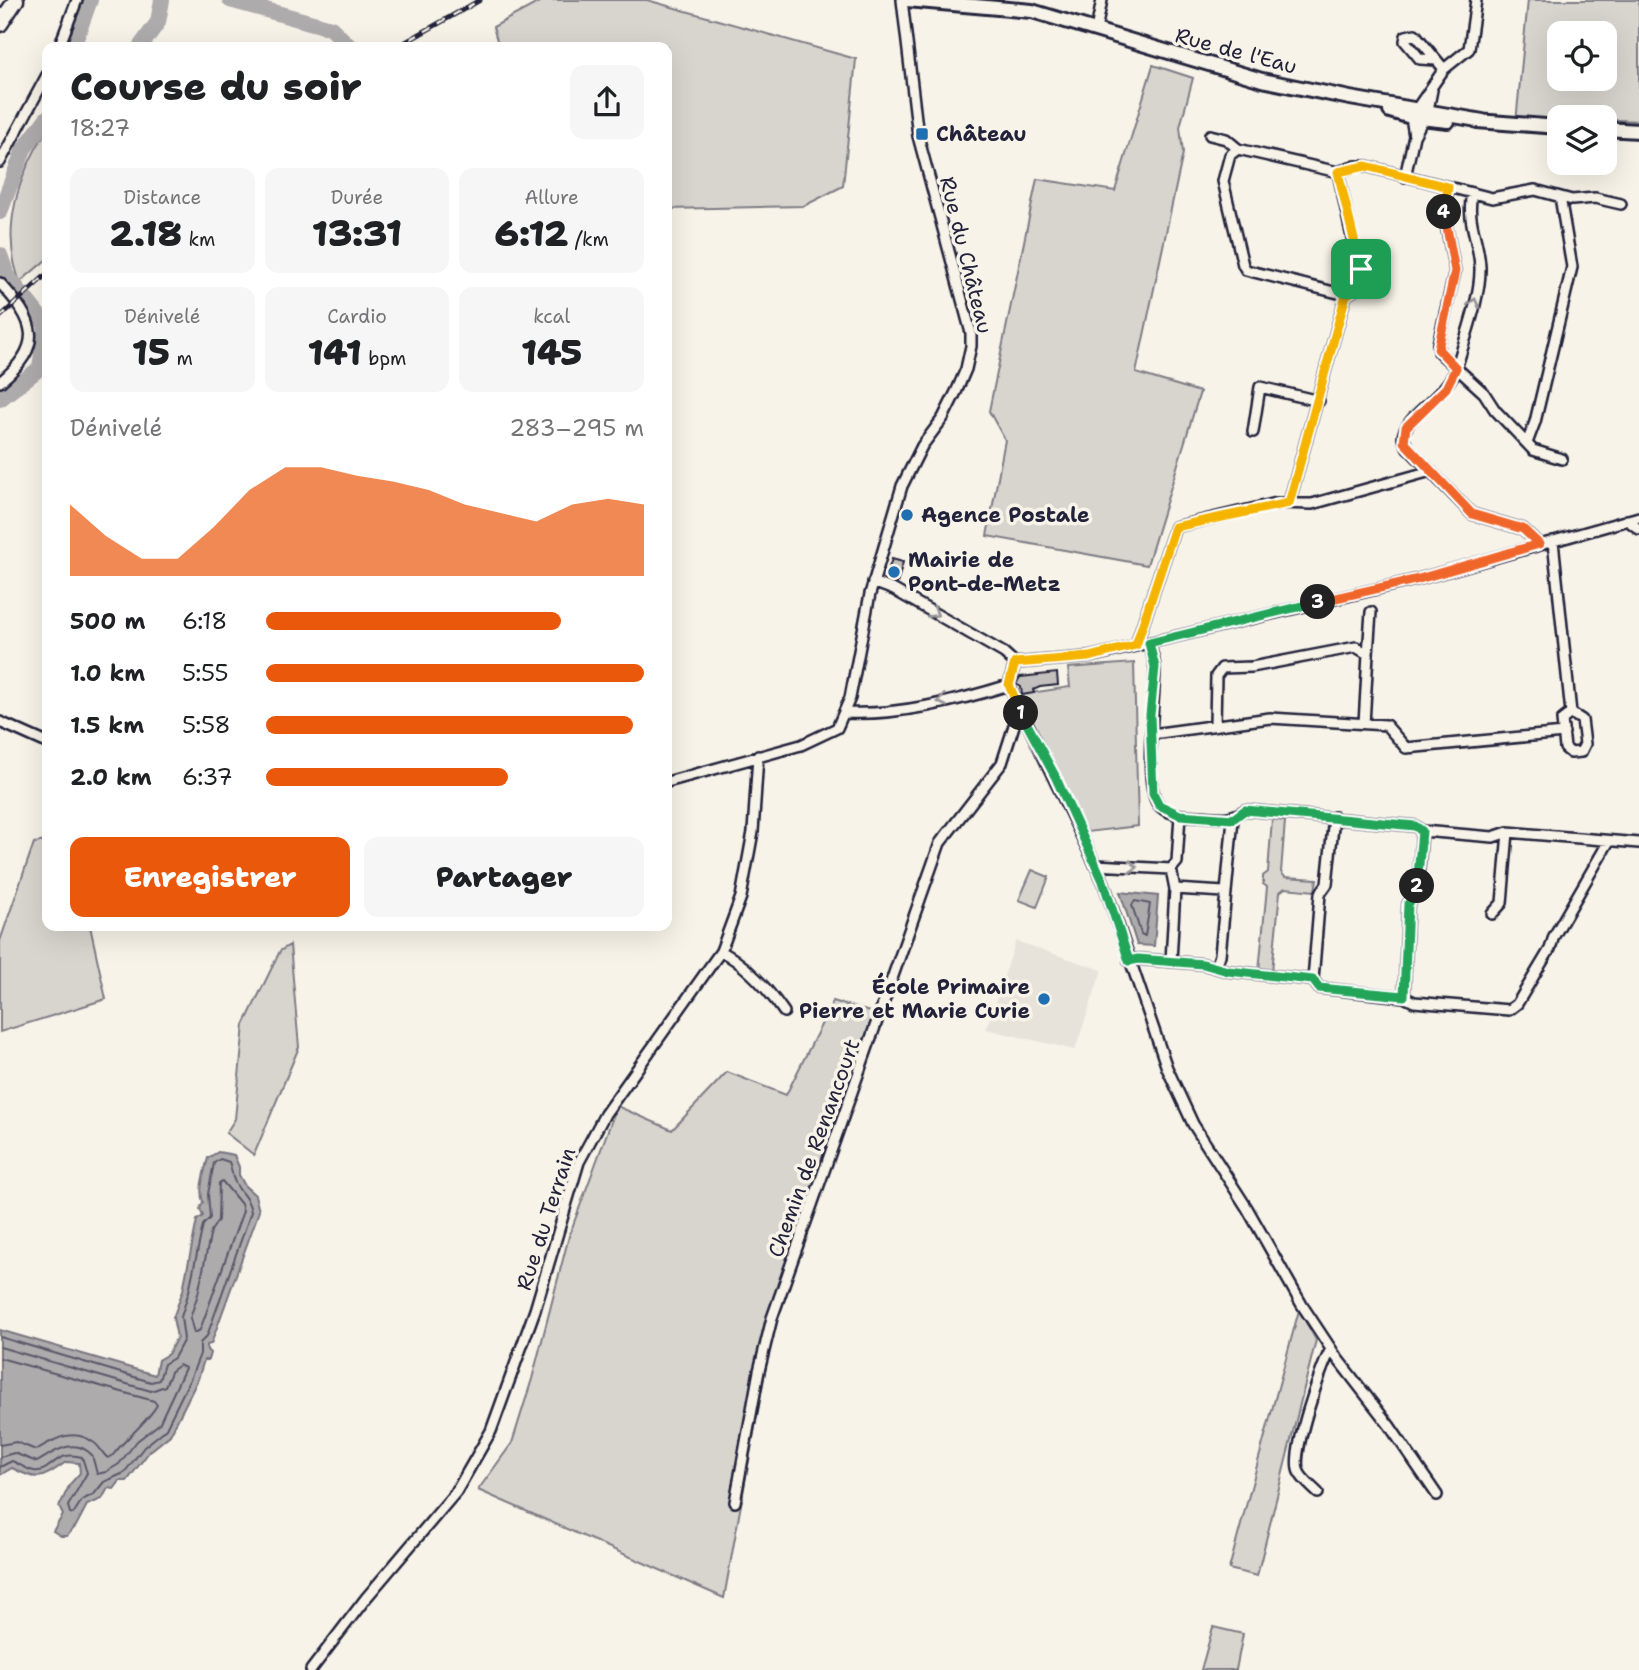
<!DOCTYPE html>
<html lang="fr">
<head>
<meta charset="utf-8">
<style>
	body { margin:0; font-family:"Shantell Sans",sans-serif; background:#f6f6f6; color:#202124; height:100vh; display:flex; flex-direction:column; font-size:26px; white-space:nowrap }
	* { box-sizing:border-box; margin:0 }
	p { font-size:23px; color:#757577 }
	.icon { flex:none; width:38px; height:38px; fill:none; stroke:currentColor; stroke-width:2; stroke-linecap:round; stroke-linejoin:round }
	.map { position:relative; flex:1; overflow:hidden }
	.details { position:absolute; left:42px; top:42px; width:630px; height:889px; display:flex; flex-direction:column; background:#fff; border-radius:14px; box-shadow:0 7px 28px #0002 }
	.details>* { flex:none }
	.controls { position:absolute; left:1547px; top:21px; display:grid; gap:14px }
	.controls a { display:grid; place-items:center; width:70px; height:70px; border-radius:14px; background:#fff; box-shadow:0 7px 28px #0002; font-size:35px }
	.pin { position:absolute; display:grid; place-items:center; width:60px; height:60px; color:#fff; margin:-30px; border-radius:14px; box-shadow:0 4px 10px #0006 }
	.km { position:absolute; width:35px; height:35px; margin:-18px; border-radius:50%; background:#222; color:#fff; font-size:19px; line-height:35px; text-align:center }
	.round { display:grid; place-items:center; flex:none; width:74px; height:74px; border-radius:14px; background:#f6f6f6 }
	.headline { display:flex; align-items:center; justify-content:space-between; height:119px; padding:0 28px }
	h1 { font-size:38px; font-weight:800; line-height:52px }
	.stats { display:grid; grid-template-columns:repeat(3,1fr); gap:10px; height:119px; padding:7px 28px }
	.stats div { display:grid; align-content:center; border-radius:14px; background:#f6f6f6; text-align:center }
	.stats b { font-size:35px; font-weight:800 }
	.stats small { font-size:19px; font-weight:400 }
	.stats p { font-size:19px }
	.chart { height:196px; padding:14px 28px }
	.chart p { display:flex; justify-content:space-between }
	.chart svg { width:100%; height:126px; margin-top:7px; fill:#ea580c; opacity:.7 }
	.action { display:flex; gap:14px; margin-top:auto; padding:14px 28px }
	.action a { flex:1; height:80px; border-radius:14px; background:#ea580c; color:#fff; font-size:28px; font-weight:800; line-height:80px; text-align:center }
	.action a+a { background:#f6f6f6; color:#202124 }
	ul { padding:0 28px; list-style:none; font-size:23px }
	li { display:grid; grid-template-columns:112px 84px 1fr; align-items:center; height:52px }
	li i { height:18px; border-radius:9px; background:#ea580c }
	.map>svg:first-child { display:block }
	.built { fill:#e7e3db }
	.green { fill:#d8d5cf; stroke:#7d7c85; stroke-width:2; fill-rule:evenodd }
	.water { fill:#aeabad; stroke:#76747f; stroke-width:2 }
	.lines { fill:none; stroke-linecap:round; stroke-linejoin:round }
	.shore { stroke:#5a5969; stroke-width:2 }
	.river { stroke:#aeabad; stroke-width:16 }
	.building { fill:#c2bfbd; stroke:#22223b; stroke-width:2 }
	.minor-casing { stroke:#22223b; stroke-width:14 }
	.tertiary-casing { stroke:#22223b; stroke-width:18 }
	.primary-casing { stroke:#22223b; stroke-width:19 }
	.minor { stroke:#f7f3e8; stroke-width:9 }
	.tertiary { stroke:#f7f3e8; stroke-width:12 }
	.primary { stroke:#f7f3e8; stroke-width:14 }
	.rail-casing { stroke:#22223b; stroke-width:5 }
	.rail { stroke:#f7f3e8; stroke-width:2.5; stroke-dasharray:8; stroke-linecap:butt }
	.oneway { stroke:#97959a }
	.split-1-casing { stroke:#fff; stroke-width:14 }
	.split-2-casing { stroke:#fff; stroke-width:14 }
	.split-3-casing { stroke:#fff; stroke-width:14 }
	.split-4-casing { stroke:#fff; stroke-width:14 }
	.split-5-casing { stroke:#fff; stroke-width:14 }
	.split-1 { stroke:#f5b400; stroke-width:9 }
	.split-2 { stroke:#22a559; stroke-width:9 }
	.split-3 { stroke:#22a559; stroke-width:9 }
	.split-4 { stroke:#f0652b; stroke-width:9 }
	.split-5 { stroke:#f5b400; stroke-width:9 }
	.poi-dot { fill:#1f6fb2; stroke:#f7f3e8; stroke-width:2.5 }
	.labels { text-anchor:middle; stroke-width:7; stroke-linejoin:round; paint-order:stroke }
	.street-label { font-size:21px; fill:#22223b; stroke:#f7f3e8 }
	.poi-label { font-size:21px; font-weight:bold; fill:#22223b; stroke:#f7f3e8; text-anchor:start }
</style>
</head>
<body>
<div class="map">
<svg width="1639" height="1670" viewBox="0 0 1639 1670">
	<rect width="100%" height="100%" fill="#f7f3e8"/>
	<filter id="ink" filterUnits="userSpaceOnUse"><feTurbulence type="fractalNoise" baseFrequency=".0143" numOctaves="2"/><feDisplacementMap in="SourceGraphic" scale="14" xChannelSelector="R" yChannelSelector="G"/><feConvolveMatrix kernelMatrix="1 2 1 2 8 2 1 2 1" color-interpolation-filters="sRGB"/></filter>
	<g filter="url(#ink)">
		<path class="built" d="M1016,941L1102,970L1075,1050L986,1029Z"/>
		<path class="green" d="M543,0H647L856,59L843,186L804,206L667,209V47H499L493,27Z
			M1528,0H1639V121L1559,117V122H1516ZM1559,33H1605V79H1559Z
			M1153,65L1193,78L1180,127L1183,153L1136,373L1200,392L1147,565L987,536L1005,440L989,411L1037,179L1115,191Z
			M47,130V259L20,282C0,230 18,175 47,130Z
			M1134,663L1138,826L1087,832L1018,695L1070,687L1068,668Z
			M1272,819L1285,821L1281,872L1285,877L1317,879L1315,891L1285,888L1280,892L1272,971H1259L1267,887L1263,884V876L1268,872Z
			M47,841V926H90L106,999L0,1032V941L34,843Z
			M1032,870L1049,877L1037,907L1019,900Z
			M290,945L299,1047L254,1155L226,1133L235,1119L244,1025L280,951Z
			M833,1001L883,1016L771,1339L724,1598L478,1490L512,1443L532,1379L569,1236L617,1106L672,1130L727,1072L786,1095Z
			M1299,1310L1316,1340L1257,1576L1229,1569Z
			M1213,1627L1243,1634L1236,1670H1201Z"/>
		<path class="water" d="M1120,892L1158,896L1154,946L1137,945Z
			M218,1152L234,1155L239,1167V1175L245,1186L255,1195L259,1211L211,1344L207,1345V1350L210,1353L208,1360H204L198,1379L170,1435L149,1452L127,1481H120L114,1489L108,1488L102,1499L87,1505L76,1526L67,1536H61L53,1531L63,1515L59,1507L70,1484L80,1473L79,1463L66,1462C41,1479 39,1482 12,1468L0,1475V1330L155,1375L158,1360L168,1354L177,1337L173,1318L183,1290L197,1220L203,1216L200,1209L203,1202C198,1188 205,1171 208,1158Z"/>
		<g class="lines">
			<path class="shore" d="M1135,901L1150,904L1145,936L1141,934L1132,905Z
				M222,1181L241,1204L243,1211L200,1330L194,1333L190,1318L198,1294L211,1231L218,1220L219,1183Z
				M0,1337L151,1382L159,1380L164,1364L174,1358L184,1339L181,1317L189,1291L203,1225L210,1218L208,1194L214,1163L220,1159L229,1162C232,1168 231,1174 234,1180C239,1193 249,1197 251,1212L207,1336L200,1343V1354L191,1377L165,1430L144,1447L124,1473L104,1482L94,1494L82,1500L73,1514L70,1513L68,1506L87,1473L82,1457C55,1449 51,1474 34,1471C27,1470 19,1464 12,1461L0,1467
				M0,1347L151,1391L165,1386L172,1370L179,1365L185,1368L159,1424L137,1441L119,1464L106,1472L97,1474L92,1455C74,1436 54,1452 37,1462L14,1453L0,1457
				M0,1358L154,1401L157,1405C149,1420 125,1439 113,1455L108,1458C102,1454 100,1446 93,1442C73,1427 53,1440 36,1450L16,1442L0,1445"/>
			<path class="river" d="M230,0L331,28L350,47
				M73,47L90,0
				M140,47L158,22L162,0
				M0,212L24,149L47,118
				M0,255L7,275L46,325L40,368L0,399"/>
		</g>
		<path class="building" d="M892,559L903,562L897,584L885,579Z
			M1057,673L1058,685L1040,687L1033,690L1034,693L1022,695L1021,687L1016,684L1020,677Z"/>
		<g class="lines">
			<defs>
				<path id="minor" d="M1096,30L1102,0
					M59,47L77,0
					M1436,60L1420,59L1405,41L1406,36L1415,34L1444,69
					M1210,135L1226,139L1238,149L1338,172L1356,166H1366L1492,198L1535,190L1572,200L1595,198L1621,204
					M1414,136L1428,110L1432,90
					M1238,149L1230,155L1223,181L1243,265L1246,270L1346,295
					M0,162L47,75
					M1405,177L1414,136L1411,117L1444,69L1469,49L1476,0
					M1448,187L1444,214L1455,271L1438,344L1439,352L1484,393L1495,410L1533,450L1562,459
					M1472,193C1466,222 1479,240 1480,267C1481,296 1465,338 1457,366C1447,397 1404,415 1403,438L1408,448L1472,514L1523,529L1539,544
					M0,283C36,322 45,345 0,382
					M1253,432L1260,387L1319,401
					M1527,443L1535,422L1572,267L1560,197
					M1289,503L1346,295L1356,289L1360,275L1338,172
					M1627,520L1639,529
					M1553,541L1571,713L1562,720L1565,748L1571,753L1581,752L1585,744L1582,720L1571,713
					M873,582L894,590L1004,653L1015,663L1089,657L1419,579L1639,517
					M1149,643C1151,651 1155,660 1155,669C1155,696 1143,784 1158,804C1167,816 1185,815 1198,816C1217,817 1229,821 1245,810L1415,826L1422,831L1493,837L1508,832L1639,843
					M1136,645L1175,527L1277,503L1312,504L1431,471
					M1368,654L1371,612
					M1015,663L1009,685L1103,881L1167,1068L1193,1124L1247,1208L1302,1305L1337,1358L1389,1425L1437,1495
					M845,713C898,716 958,701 1009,685
					M0,722L47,743
					M1215,725L1216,676L1222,668L1252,667L1356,647L1368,654L1364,724
					M1152,734L1270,718L1386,725L1406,748L1564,733
					M667,782L801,745L837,728L850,698L870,594L902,486L922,446L943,418L957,390L966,369L971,346V333L918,136L902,0
					M1095,865L1171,869
					M1175,889L1224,892
					M1492,914L1502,903L1508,832
					M721,951C746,965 768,989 784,1012
					M1129,961L1138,959L1203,964L1228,971L1313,980L1319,988L1404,997L1414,1002L1509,1010L1517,1004L1550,949L1554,936L1609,841
					M1171,961L1175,889L1171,869L1177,862L1180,815
					M1216,967L1220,955L1233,819
					M1313,980L1320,894L1327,884L1334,817
					M1404,997L1408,904L1417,893L1422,831
					M1318,1493C1312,1487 1302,1479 1299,1472C1290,1455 1321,1367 1331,1349
					M735,1502L759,1371L772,1318L940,843L1002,763L1019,710
					M311,1670L366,1598L456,1492L491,1431L535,1310L579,1162L605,1114L721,951L741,897L753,832L758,756"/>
				<path id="tertiary" d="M907,0L1032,11L1262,80L1350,98L1483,121
					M1390,111L1411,117L1448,121
					M1477,121L1559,127
					M1605,129L1639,131"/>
				<path id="primary" d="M0,24L16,0"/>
			</defs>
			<use href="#minor" class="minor-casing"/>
			<use href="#tertiary" class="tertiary-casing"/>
			<use href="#primary" class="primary-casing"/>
			<use href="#minor" class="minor"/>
			<use href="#tertiary" class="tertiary"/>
			<use href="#primary" class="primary"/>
			<defs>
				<path id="rail" d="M397,47L480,0
					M0,317L47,274"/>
			</defs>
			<use href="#rail" class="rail-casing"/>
			<use href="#rail" class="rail"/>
		</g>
		<defs><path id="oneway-chevron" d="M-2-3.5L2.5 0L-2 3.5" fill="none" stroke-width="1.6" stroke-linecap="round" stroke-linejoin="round" transform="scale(1.75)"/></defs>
		<g class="oneway">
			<use href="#oneway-chevron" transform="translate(1474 303) rotate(-77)"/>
			<use href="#oneway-chevron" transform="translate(934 613) rotate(30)"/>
			<use href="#oneway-chevron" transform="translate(942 701) rotate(169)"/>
			<use href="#oneway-chevron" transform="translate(1133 867) rotate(3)"/>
		</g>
	</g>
	<g class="lines" filter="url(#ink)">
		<defs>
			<path id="split-1" d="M1021,713L1009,685L1015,663L1089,657L1136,645L1175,527L1289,503L1346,295L1356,289L1361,269"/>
			<path id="split-2" d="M1021,713L1055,776L1103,881L1129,961L1138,959L1203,964L1228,971L1313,980L1319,988L1404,996L1408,904L1417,893V886"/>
			<path id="split-3" d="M1318,602L1149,643L1155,667L1150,715L1153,793L1159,805L1180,815L1233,819L1245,810L1415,826L1422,831L1417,886"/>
			<path id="split-4" d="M1318,602L1419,579L1539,544L1523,529L1472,514L1404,442L1406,427L1446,388L1456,368L1438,349L1455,271L1444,212"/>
			<path id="split-5" d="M1361,269L1338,172L1366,166L1448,187L1444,212"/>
		</defs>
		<use href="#split-1" class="split-1-casing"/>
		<use href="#split-2" class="split-2-casing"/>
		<use href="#split-3" class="split-3-casing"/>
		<use href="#split-4" class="split-4-casing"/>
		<use href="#split-5" class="split-5-casing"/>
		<use href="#split-1" class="split-1"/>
		<use href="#split-2" class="split-2"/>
		<use href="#split-3" class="split-3"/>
		<use href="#split-4" class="split-4"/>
		<use href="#split-5" class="split-5"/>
	</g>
	<g class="poi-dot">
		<rect x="915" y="127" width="14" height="14" rx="3.5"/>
		<circle cx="907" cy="515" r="7"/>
		<circle cx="894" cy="572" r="7"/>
		<circle cx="1044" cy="999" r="7"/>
	</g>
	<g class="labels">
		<g class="street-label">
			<text transform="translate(1236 51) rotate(15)" y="7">Rue de l'Eau</text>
			<text transform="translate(966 255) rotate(76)" y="7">Rue du Château</text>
			<text transform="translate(814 1148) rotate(-70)" y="7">Chemin de Renancourt</text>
			<text transform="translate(546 1219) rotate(-72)" y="7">Rue du Terrain</text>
		</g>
		<g class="poi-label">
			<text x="936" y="141">Château</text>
			<text x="921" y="522">Agence Postale</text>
			<text x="908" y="567">Mairie de<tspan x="908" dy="24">Pont-de-Metz</tspan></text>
			<text x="1030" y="994" text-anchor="end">École Primaire<tspan x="1030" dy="24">Pierre et Marie Curie</tspan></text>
		</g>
	</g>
</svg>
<div class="controls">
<a><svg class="icon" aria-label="locate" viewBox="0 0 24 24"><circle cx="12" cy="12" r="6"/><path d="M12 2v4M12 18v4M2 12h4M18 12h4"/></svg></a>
<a><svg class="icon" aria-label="layers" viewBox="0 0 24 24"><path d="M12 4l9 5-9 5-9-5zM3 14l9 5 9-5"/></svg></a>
</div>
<div class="pin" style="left:1361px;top:269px;background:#1e9e55"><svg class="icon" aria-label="arrive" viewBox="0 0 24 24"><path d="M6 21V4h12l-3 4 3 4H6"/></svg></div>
<b class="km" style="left:1021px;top:713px">1</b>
<b class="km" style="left:1417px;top:886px">2</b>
<b class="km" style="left:1318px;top:602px">3</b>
<b class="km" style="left:1444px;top:212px">4</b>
<section class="details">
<div class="headline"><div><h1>Course du soir</h1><p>18:27</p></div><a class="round"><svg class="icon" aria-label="share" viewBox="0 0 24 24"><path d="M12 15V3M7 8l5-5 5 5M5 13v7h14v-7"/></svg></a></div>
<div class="stats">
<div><p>Distance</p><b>2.18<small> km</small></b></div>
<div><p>Durée</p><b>13:31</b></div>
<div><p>Allure</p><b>6:12<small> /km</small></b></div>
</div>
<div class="stats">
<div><p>Dénivelé</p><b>15<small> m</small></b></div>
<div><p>Cardio</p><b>141<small> bpm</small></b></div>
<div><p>kcal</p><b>145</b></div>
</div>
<div class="chart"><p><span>Dénivelé</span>283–295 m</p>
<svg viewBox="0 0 160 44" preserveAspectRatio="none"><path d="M0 44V19L10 30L20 38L30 38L40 27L50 14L60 6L70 6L80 9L90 11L100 14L110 19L120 22L130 25L140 19L150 17L160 19V44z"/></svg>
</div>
<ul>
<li><b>500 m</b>6:18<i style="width:78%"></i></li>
<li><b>1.0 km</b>5:55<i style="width:100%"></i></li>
<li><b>1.5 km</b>5:58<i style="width:97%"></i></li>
<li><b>2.0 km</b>6:37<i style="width:64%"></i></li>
</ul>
<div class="action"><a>Enregistrer</a><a>Partager</a></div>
</section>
</div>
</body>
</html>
